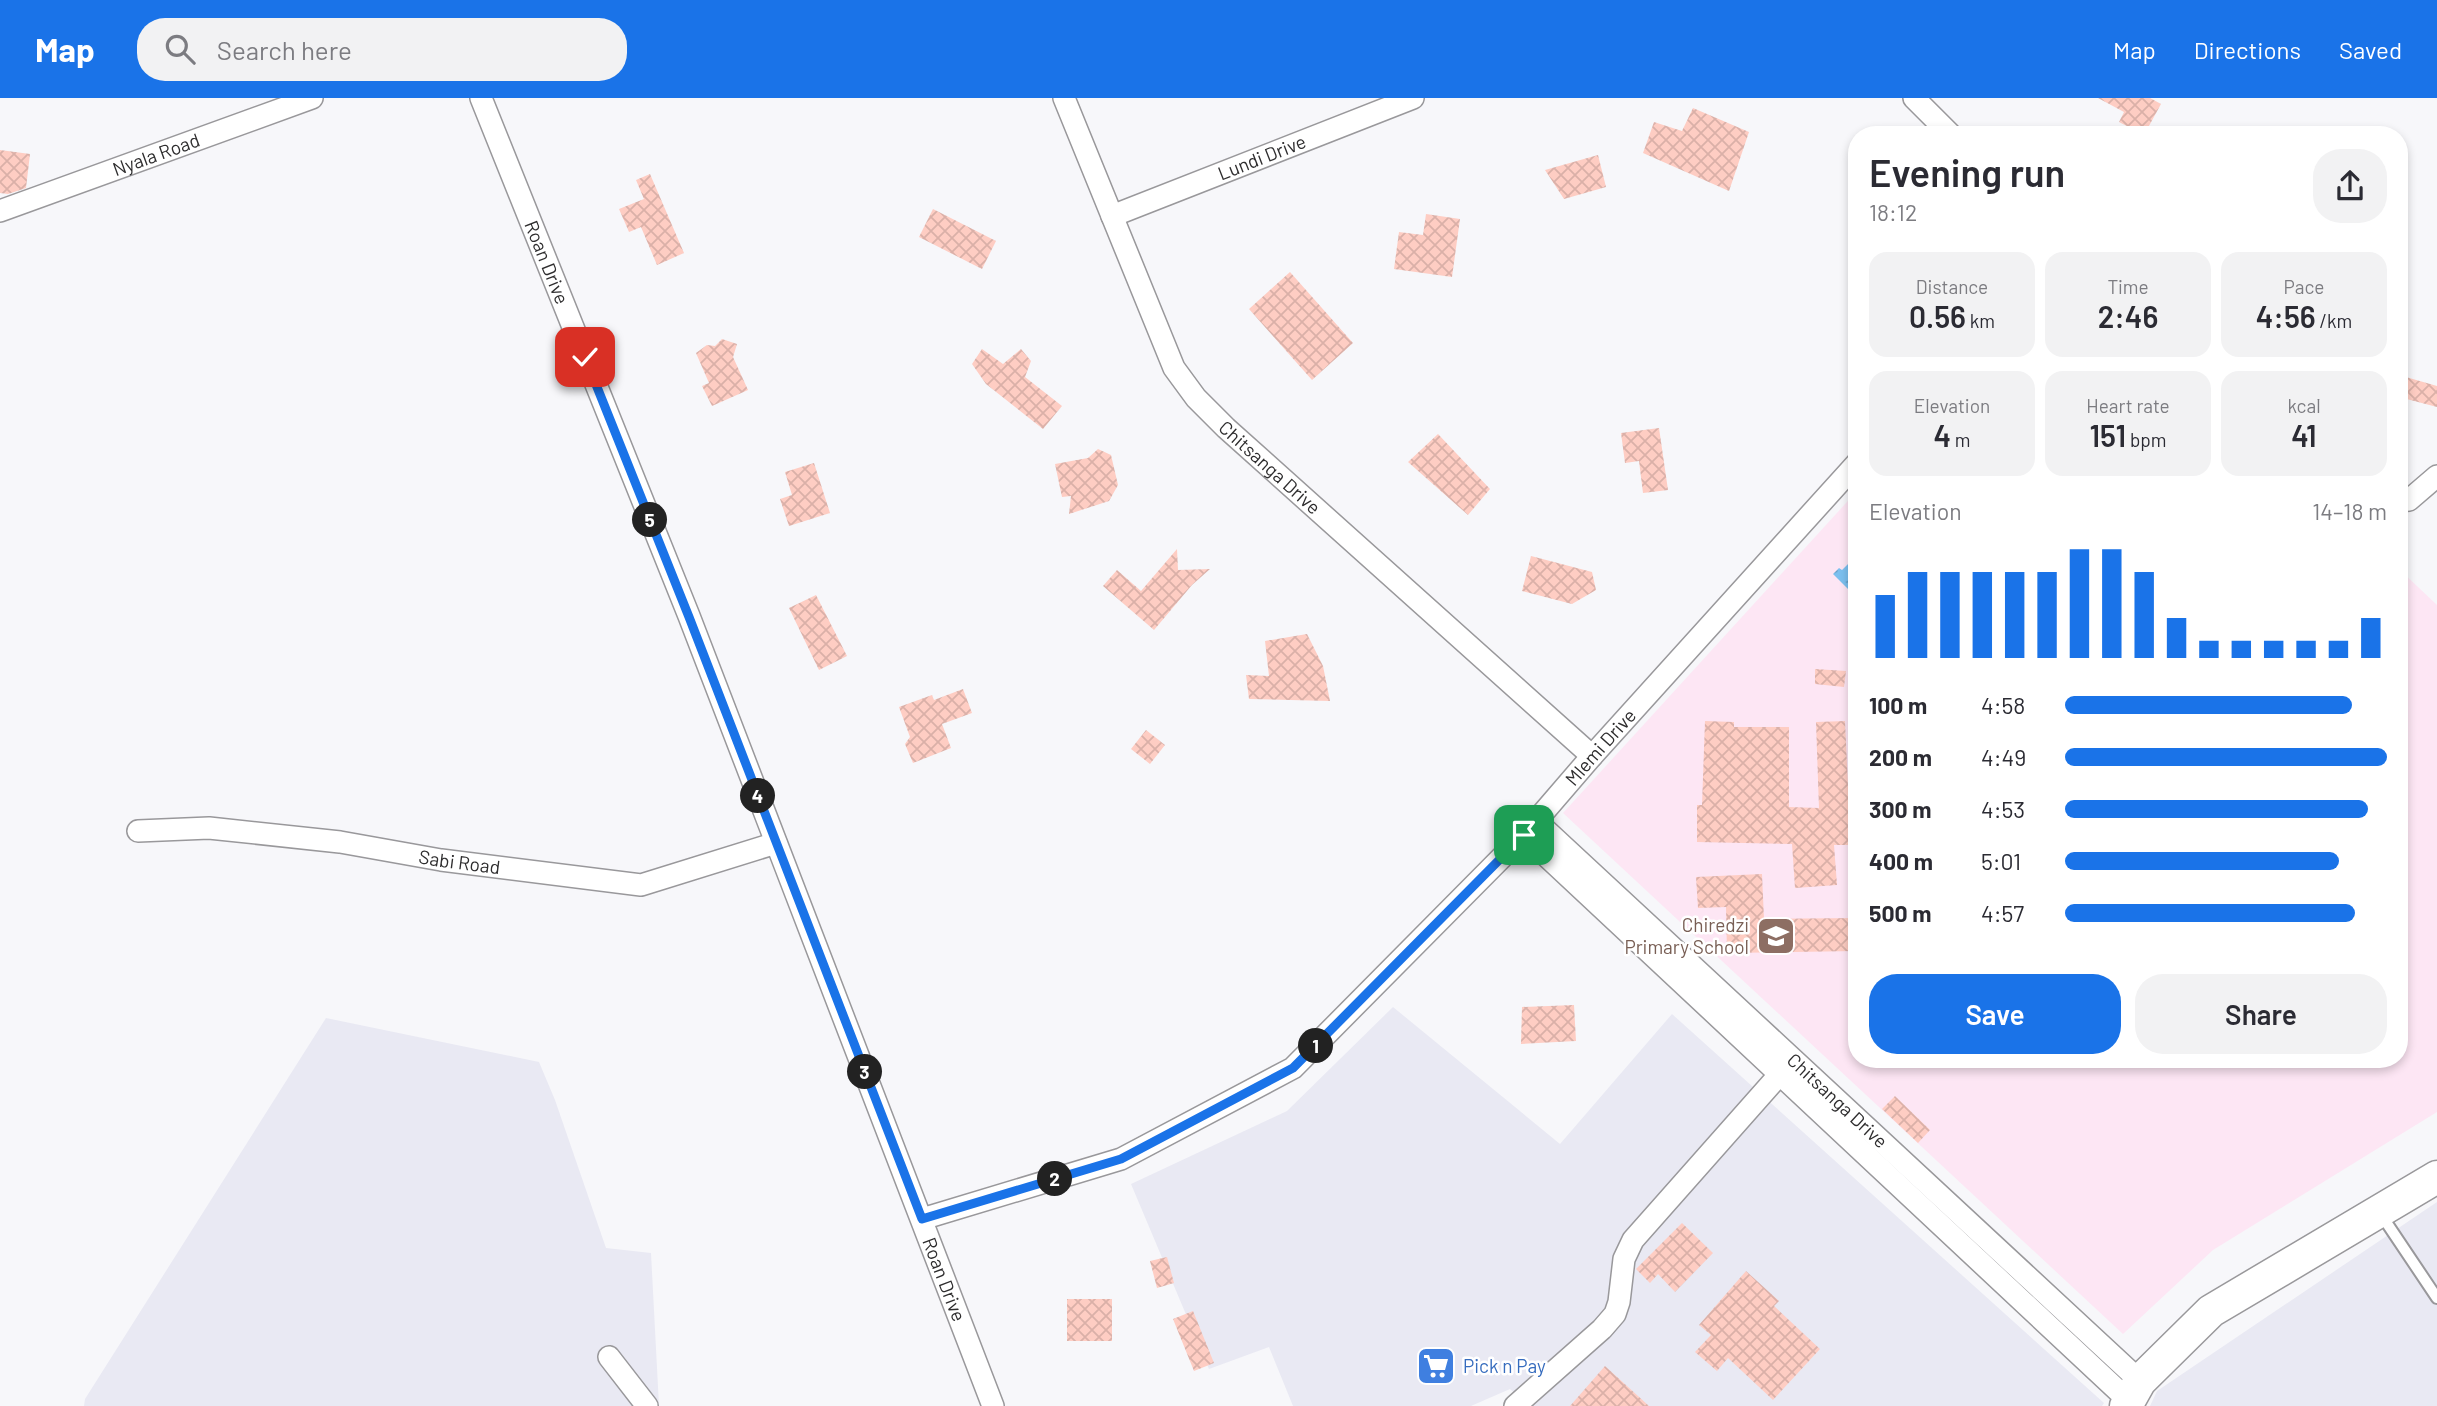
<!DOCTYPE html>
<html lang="en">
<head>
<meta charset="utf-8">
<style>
	body { margin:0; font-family:Barlow,sans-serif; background:#f2f2f3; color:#2b2b33; height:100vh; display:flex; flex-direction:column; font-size:26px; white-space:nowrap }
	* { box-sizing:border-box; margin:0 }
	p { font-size:23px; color:#7c7c81 }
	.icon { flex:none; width:38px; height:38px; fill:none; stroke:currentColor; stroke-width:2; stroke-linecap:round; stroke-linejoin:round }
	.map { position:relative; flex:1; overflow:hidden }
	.panel { position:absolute; left:1848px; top:28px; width:560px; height:942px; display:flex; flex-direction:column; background:#fff; border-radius:28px; box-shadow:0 4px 10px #0003 }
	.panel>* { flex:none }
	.pin { position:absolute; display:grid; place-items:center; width:60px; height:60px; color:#fff; margin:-30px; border-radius:14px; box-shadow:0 4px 10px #0006 }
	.km { position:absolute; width:35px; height:35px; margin:-18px; border-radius:50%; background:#222; color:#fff; font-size:19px; line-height:35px; text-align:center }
	.round { display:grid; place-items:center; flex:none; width:74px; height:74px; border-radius:28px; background:#f2f2f3 }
	.headline { display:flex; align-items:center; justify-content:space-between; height:119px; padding:0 21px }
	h1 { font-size:38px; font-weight:600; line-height:52px }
	.metrics { display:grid; grid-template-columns:repeat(3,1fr); gap:10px; height:119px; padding:7px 21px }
	.metrics div { display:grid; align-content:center; border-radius:18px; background:#f2f2f3; text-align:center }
	.metrics b { font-size:30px; font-weight:600 }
	.metrics small { font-size:19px; font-weight:400 }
	.metrics p { font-size:19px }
	.chart { height:196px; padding:14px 21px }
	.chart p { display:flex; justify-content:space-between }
	.chart svg { width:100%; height:126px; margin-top:7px; stroke:#1a73e8; stroke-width:6 }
	.action { display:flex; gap:14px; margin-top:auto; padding:14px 21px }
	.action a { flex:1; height:80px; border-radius:28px; background:#1a73e8; color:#fff; font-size:28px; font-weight:600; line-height:80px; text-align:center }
	.action a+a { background:#f2f2f3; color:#2b2b33 }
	ul { padding:0 21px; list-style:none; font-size:23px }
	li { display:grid; grid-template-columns:112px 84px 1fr; align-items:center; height:52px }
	li i { height:18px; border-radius:9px; background:#1a73e8 }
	header { display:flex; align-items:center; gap:42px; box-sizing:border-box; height:98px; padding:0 35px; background:#1a73e8; color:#fff }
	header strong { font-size:33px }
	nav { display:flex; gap:38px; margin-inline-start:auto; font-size:24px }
	.search { width:490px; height:63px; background:#f2f2f3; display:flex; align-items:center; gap:18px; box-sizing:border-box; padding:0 24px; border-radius:28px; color:#7c7c81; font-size:26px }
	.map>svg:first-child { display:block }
	.built { fill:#e9e9f3 }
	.education { fill:#fde6f4 }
	.water { fill:url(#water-ripples) }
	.building { fill:url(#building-cross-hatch) }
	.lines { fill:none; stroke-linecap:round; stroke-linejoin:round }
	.lane-casing { stroke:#99989b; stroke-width:14 }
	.street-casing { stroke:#99989b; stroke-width:24 }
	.secondary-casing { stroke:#99989b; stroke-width:35 }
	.lane { stroke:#fff; stroke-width:10 }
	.street { stroke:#fff; stroke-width:21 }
	.secondary { stroke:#fff; stroke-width:32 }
	.route-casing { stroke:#fff; stroke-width:14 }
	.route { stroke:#1a73e8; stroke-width:9 }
	.labels { text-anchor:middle; stroke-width:5; stroke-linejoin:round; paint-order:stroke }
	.street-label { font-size:19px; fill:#2e2d2e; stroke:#fff }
	.education-label { font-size:19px; fill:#785e54; stroke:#fff; text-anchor:end }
	.shop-label { font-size:19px; fill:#366cbe; stroke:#fff; text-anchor:start }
</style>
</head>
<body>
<header>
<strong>Map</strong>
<div class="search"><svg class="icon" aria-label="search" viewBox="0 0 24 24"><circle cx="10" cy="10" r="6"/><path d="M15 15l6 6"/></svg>Search here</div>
<nav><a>Map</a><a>Directions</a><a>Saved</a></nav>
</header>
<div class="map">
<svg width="2437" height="1308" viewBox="0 0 2437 1308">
	<defs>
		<pattern id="water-ripples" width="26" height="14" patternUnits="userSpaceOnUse" patternTransform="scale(1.75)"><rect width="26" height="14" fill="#7cc0ef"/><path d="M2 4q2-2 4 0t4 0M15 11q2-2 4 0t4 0" fill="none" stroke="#669cc2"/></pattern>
		<pattern id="building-cross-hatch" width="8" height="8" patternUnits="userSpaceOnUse" patternTransform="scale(1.75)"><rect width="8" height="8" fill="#fecdc3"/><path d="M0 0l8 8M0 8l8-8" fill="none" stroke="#dab0a8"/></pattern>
	</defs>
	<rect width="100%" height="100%" fill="#f7f7fa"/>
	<path class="built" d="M1393,909L1560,1046L1672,916L2104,1305L2102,1308H1529L1510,1291L1471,1308H1293L1269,1249L1209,1271L1131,1086L1287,1013Z
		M326,920L539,964L555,1002L606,1150L651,1155L659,1308H84L85,1301Z
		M2437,1104V1308H2150L2157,1293Z"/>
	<path class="education" d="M1857,393V961H2399V471L2437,507V1014L2213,1152L2123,1236L1563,715Z"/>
	<path class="water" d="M1857,457V500L1833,476L1839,470L1842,472Z"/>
	<path class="building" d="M2098,0H2150L2161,6L2144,37L2119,24L2124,14Z
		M1693,10L1749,34L1729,93L1643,55L1654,24L1682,33Z
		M0,52L30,56L26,90L8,96L0,95Z
		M1598,57L1606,89L1564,101L1545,72Z
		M650,76L684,155L657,167L641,129L629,134L619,111L644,101L636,82Z
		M933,111L996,143L982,171L919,139Z
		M1426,116L1460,121L1452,179L1394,171L1399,134L1423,137Z
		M1290,174L1353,245L1312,282L1249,211Z
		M722,241L737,246L733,259L748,292L712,308L702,288L709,285L696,255L707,247L715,248Z
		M982,251L1003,266L1021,251L1031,263L1025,279L1062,308L1043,331L986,286L972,266Z
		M2399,277L2437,288V309L2399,299Z
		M1659,330L1668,392L1643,395L1639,363L1625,365L1621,335Z
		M1438,336L1490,391L1468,417L1408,364Z
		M1098,351L1111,357L1118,387L1109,403L1069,416L1071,398L1062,399L1055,366L1088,360Z
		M814,365L830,415L789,428L780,401L792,397L785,374Z
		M1177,451L1178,472L1210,471L1192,487L1154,532L1103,488L1117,472L1141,493Z
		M1531,458L1592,474L1596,492L1572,506L1522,493Z
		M816,497L847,558L819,572L789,510Z
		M1307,536L1323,568L1330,603L1249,601L1246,577L1269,578L1265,543Z
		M1815,571L1846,573L1844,589L1815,586Z
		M963,591L972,615L942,626L951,650L913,665L905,646L910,639L899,609L932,597L934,602Z
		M1705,623L1734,624V629H1789V709L1819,710L1816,624L1845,623L1849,710H1857V747H1834L1837,787L1795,790L1792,746L1697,744V707H1702Z
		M1146,632L1165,647L1150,666L1131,651Z
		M1762,776L1764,821L1857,820V853L1727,855L1726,809L1698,810L1696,779Z
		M1574,907L1576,943L1521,946L1522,909Z
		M1895,998L1930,1032L1918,1045L1882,1011Z
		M1682,1125L1713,1155L1675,1194L1658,1176L1650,1185L1636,1171Z
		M1167,1159L1174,1185L1157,1190L1150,1163Z
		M1746,1173L1779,1203L1774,1208L1820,1251L1773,1302L1728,1260L1717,1273L1695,1254L1711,1237L1699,1227Z
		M1067,1201H1112V1243H1067Z
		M1193,1213L1214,1265L1194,1273L1173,1221Z
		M1605,1268L1649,1308H1570Z"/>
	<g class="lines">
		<defs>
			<path id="lane" d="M2380,1115L2437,1200"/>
			<g id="street">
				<path id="s1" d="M481,0L689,518L993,1308"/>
				<path id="s2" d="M1064,0L1174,270L1196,300L1226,330L1592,658"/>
				<path d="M1914,0L1951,37"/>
				<path id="s3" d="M0,113L312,0"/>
				<path id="s4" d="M1112,118L1413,0"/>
				<path d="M2399,403L2409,402L2437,378"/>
				<path id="s5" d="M1536,723L2140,1283"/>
				<path id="s6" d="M138,733L209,730L340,744L441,762L641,787L776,745"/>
				<path d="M1524,737L2129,1303"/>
				<path id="s7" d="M922,1121L1121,1061L1293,970L1524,737L1592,658L1857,365"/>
				<path d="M609,1259L647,1308"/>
				<path d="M1515,1308L1602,1231L1615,1216L1619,1204L1624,1161L1633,1142L1780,976"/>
			</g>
			<path id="secondary" d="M2126,1308L2140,1283L2211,1213L2437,1079"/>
		</defs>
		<use href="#lane" class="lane-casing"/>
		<use href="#street" class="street-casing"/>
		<use href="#secondary" class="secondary-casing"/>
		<use href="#lane" class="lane"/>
		<use href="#street" class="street"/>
		<use href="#secondary" class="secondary"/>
	</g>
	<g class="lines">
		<defs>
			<path id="route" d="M585,259L689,519L922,1121L1121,1061L1293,970L1524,737"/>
		</defs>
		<use href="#route" class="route-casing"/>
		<use href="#route" class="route"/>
	</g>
	<defs>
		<symbol id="school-square" viewBox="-11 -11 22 22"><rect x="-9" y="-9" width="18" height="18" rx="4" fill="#8d6e63" stroke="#fff"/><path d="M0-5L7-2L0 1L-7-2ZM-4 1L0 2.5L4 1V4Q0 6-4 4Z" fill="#fff"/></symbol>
		<symbol id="supermarket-square" viewBox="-11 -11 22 22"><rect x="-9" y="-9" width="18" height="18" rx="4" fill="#3f7fe0" stroke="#fff"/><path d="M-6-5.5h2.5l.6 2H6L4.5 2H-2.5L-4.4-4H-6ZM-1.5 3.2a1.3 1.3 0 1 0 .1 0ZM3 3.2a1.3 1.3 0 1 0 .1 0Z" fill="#fff"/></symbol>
	</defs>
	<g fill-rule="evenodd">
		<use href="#school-square" x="1754" y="816" width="44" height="44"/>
		<use href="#supermarket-square" x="1414" y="1246" width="44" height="44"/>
	</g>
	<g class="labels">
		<g class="street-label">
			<text dy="7" stroke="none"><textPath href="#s3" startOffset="166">Nyala Road</textPath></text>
			<text dy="7" stroke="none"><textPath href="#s4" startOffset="161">Lundi Drive</textPath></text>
			<text dy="7" stroke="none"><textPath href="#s1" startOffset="177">Roan Drive</textPath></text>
			<text dy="7" stroke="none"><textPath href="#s2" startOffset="430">Chitsanga Drive</textPath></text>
			<text dy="7" stroke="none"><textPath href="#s7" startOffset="847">Mlemi Drive</textPath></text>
			<text dy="7" stroke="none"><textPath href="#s6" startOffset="324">Sabi Road</textPath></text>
			<text dy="7" stroke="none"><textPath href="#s5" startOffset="411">Chitsanga Drive</textPath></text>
			<text dy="7" stroke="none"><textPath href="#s1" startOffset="1269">Roan Drive</textPath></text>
		</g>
		<g class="education-label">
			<text x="1749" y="834">Chiredzi<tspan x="1749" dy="22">Primary School</tspan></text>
		</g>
		<g class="shop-label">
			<text x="1463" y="1275">Pick n Pay</text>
		</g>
	</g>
</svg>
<div class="pin" style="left:1524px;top:737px;background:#1e9e55"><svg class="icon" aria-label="arrive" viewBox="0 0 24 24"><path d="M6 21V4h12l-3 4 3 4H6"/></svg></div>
<div class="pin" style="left:585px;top:259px;background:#d93025"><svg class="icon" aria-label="check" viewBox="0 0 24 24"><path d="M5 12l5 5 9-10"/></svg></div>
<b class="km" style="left:1316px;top:948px">1</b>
<b class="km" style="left:1055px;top:1081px">2</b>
<b class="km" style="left:865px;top:974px">3</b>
<b class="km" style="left:758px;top:698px">4</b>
<b class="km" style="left:650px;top:422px">5</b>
<section class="panel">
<div class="headline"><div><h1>Evening run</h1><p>18:12</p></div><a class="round"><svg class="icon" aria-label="share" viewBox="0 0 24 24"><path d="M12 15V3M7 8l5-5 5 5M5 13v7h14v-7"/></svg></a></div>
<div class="metrics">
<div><p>Distance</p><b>0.56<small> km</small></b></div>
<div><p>Time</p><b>2:46</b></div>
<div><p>Pace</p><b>4:56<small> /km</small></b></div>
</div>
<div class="metrics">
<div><p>Elevation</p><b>4<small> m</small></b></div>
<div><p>Heart rate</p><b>151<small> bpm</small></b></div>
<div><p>kcal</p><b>41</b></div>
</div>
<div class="chart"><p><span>Elevation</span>14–18 m</p>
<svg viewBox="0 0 160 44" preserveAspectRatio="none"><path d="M5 44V22M15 44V14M25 44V14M35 44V14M45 44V14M55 44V14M65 44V6M75 44V6M85 44V14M95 44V30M105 44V38M115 44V38M125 44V38M135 44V38M145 44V38M155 44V30"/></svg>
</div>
<ul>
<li><b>100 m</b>4:58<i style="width:89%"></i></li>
<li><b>200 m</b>4:49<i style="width:100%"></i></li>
<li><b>300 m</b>4:53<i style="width:94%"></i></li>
<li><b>400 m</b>5:01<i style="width:85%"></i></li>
<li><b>500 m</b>4:57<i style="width:90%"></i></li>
</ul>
<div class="action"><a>Save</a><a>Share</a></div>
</section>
</div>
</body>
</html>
